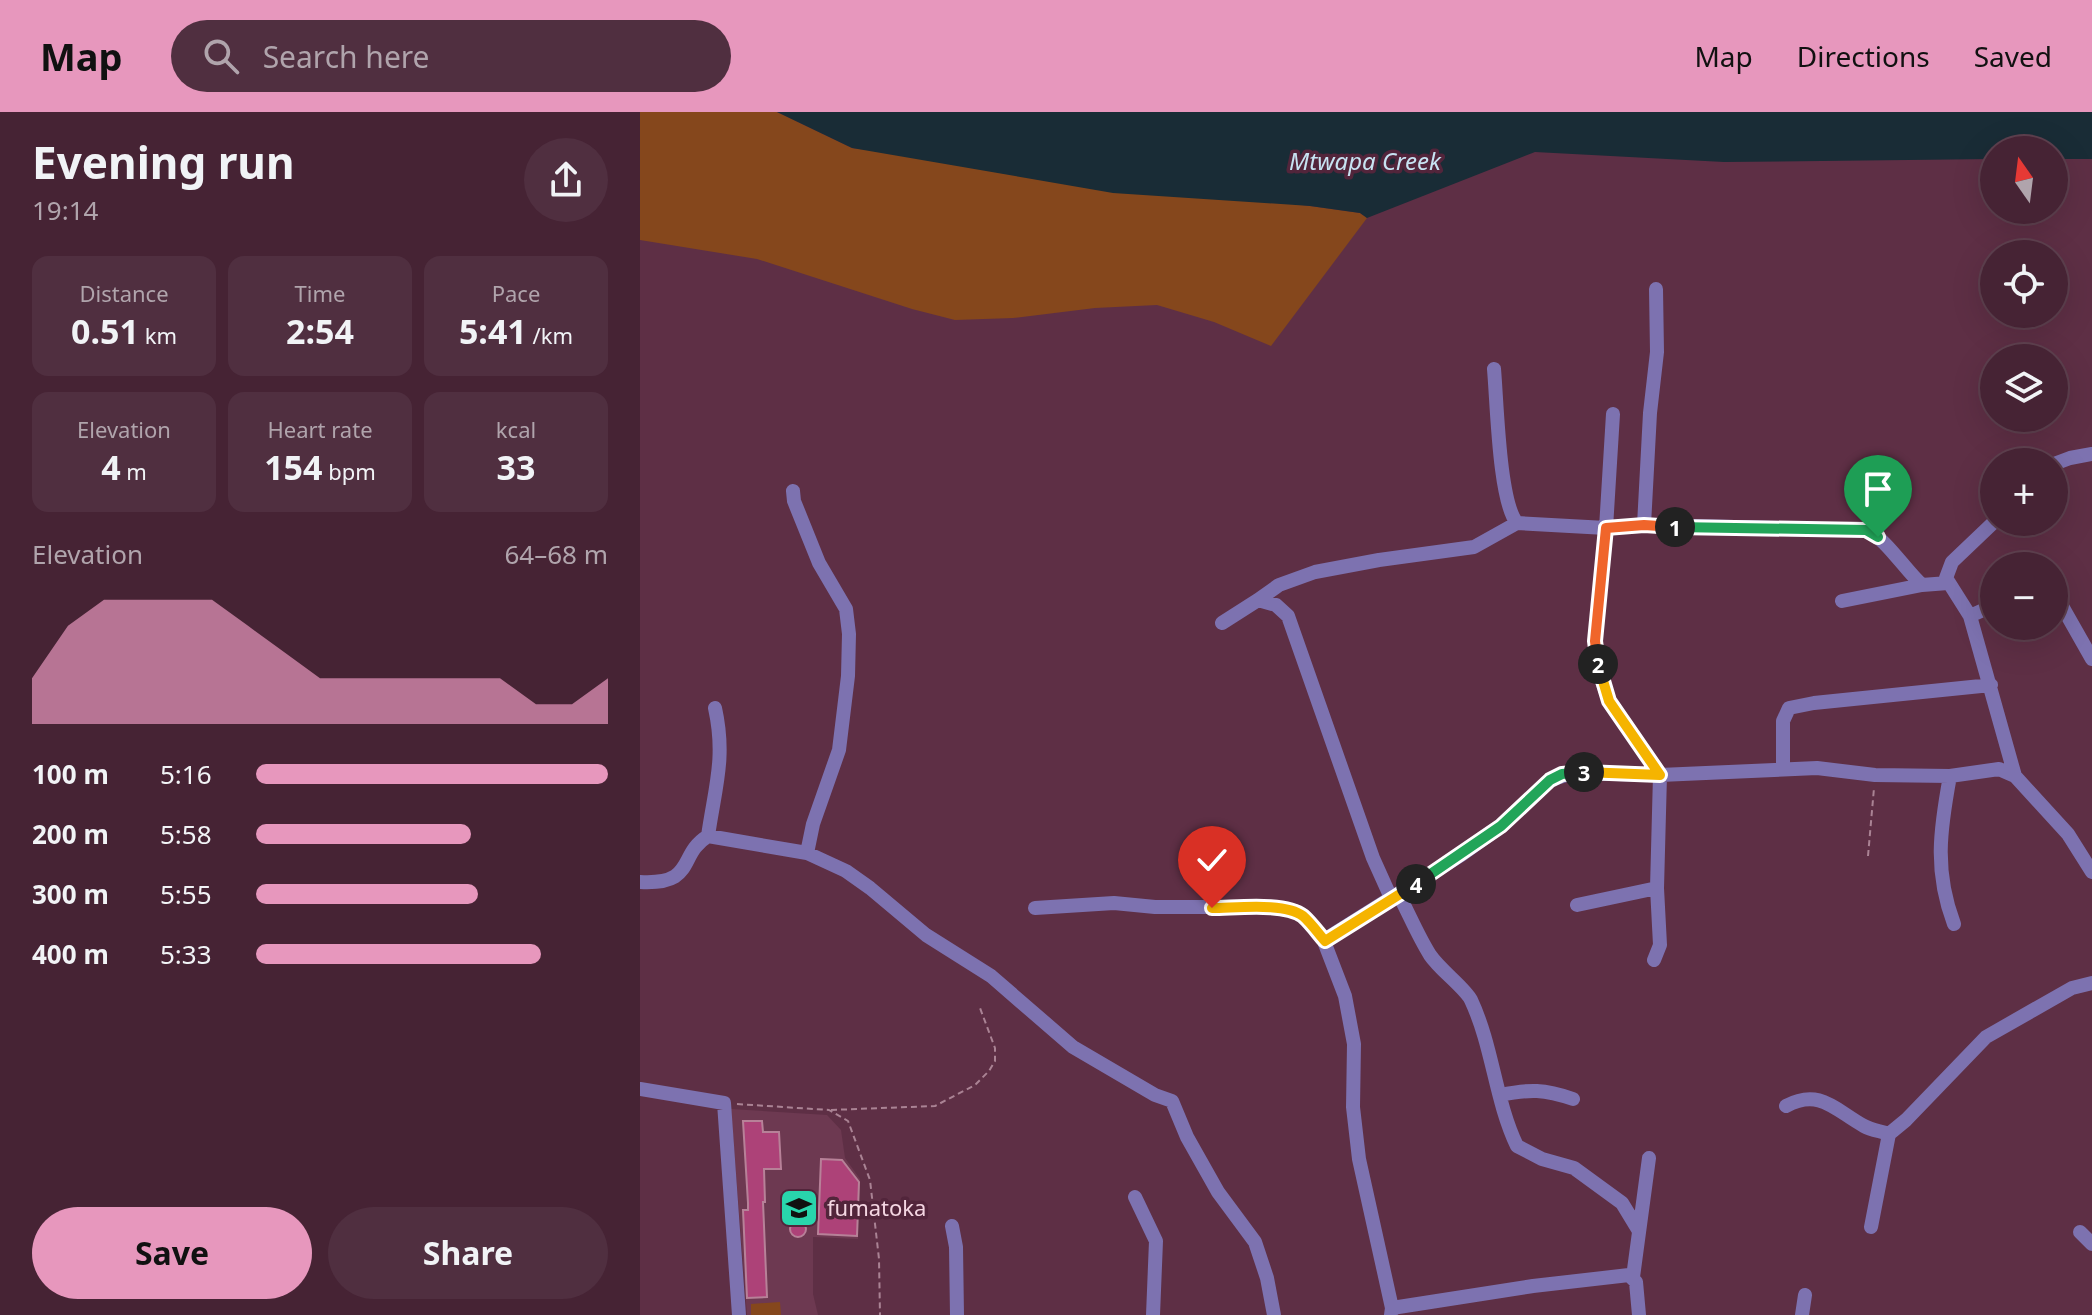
<!DOCTYPE html>
<html lang="en">
<head>
<meta charset="utf-8">
<style>
	body { margin:0; font-family:"Noto Sans",sans-serif; background:#502f40; color:#f1f3f6; height:100vh; display:flex; flex-direction:column; font-size:30px; white-space:nowrap }
	* { box-sizing:border-box; margin:0 }
	p { font-size:26px; color:#b0a4ac }
	.icon { flex:none; width:44px; height:44px; fill:none; stroke:currentColor; stroke-width:2; stroke-linecap:round; stroke-linejoin:round }
	.map { position:relative; flex:1; overflow:hidden }
	.details { display:flex; flex-direction:column; background:#462334; width:640px }
	.details>* { flex:none }
	.needle { width:52px; rotate:346deg }
	.tools { position:absolute; left:1340px; top:24px; display:grid; gap:16px }
	.tools a { display:grid; place-items:center; width:88px; height:88px; border-radius:50%; background:#462334; box-shadow:0 8px 32px #0002,0 0 0 2px #5e404f; font-size:40px }
	.pin { position:absolute; display:grid; place-items:center; width:68px; height:68px; color:#fff; margin:-82px -34px; border-radius:50% 50% 50% 0; rotate:-45deg; box-shadow:0 0 8px #0007 }
	.pin .icon { rotate:45deg }
	.km { position:absolute; width:40px; height:40px; margin:-20px; border-radius:50%; background:#222; color:#fff; font-size:22px; line-height:40px; text-align:center }
	.round { display:grid; place-items:center; flex:none; width:84px; height:84px; border-radius:42px; background:#502f40 }
	.summary { display:flex; align-items:center; justify-content:space-between; height:136px; padding:0 32px }
	h1 { font-size:44px; font-weight:700; line-height:60px }
	.stats { display:grid; grid-template-columns:repeat(3,1fr); gap:12px; height:136px; padding:8px 32px }
	.stats div { display:grid; align-content:center; border-radius:16px; background:#502f40; text-align:center }
	.stats b { font-size:34px; font-weight:700 }
	.stats small { font-size:22px; font-weight:400 }
	.stats p { font-size:22px }
	.chart { height:224px; padding:16px 32px }
	.chart p { display:flex; justify-content:space-between }
	.chart svg { width:100%; height:144px; margin-top:8px; fill:#e797bd; opacity:.7 }
	.action { display:flex; gap:16px; margin-top:auto; padding:16px 32px }
	.action a { flex:1; height:92px; border-radius:48px; background:#e797bd; color:#111; font-size:32px; font-weight:700; line-height:92px; text-align:center }
	.action a+a { background:#502f40; color:#f1f3f6 }
	ul { padding:0 32px; list-style:none; font-size:26px }
	li { display:grid; grid-template-columns:128px 96px 1fr; align-items:center; height:60px }
	li i { height:20px; border-radius:10px; background:#e797bd }
	header { display:flex; align-items:center; gap:48px; box-sizing:border-box; height:112px; padding:0 40px; background:#e797bd; color:#111 }
	header strong { font-size:38px }
	nav { display:flex; gap:44px; margin-inline-start:auto; font-size:28px }
	.search { width:560px; height:72px; background:#502f40; display:flex; align-items:center; gap:20px; box-sizing:border-box; padding:0 28px; border-radius:44px; color:#b0a4ac; font-size:30px }
	main { display:flex; flex:1; min-height:0 }
	.map>svg:first-child { display:block }
	.built { fill:#6d3951 }
	.green { fill:#85471c }
	.water { fill:#192c36 }
	.building { fill:#ad4278; stroke:#b78198; stroke-width:2 }
	.lines { fill:none; stroke-linecap:round; stroke-linejoin:round }
	.path { stroke:#aa8394; stroke-width:2; stroke-dasharray:6 4; stroke-linecap:butt }
	.minor { stroke:#7d72b0; stroke-width:14 }
	.split-1-casing { stroke:#fff; stroke-width:16 }
	.split-2-casing { stroke:#fff; stroke-width:16 }
	.split-3-casing { stroke:#fff; stroke-width:16 }
	.split-4-casing { stroke:#fff; stroke-width:16 }
	.split-5-casing { stroke:#fff; stroke-width:16 }
	.split-1 { stroke:#22a559; stroke-width:10 }
	.split-2 { stroke:#f0652b; stroke-width:10 }
	.split-3 { stroke:#f5b400; stroke-width:10 }
	.split-4 { stroke:#22a559; stroke-width:10 }
	.split-5 { stroke:#f5b400; stroke-width:10 }
	.labels { text-anchor:middle; stroke-width:7; stroke-linejoin:round; paint-order:stroke }
	.poi-label { font-size:22px; fill:#f4d6e2; stroke:#52253b; text-anchor:start }
	.water-label { font-size:24px; font-style:italic; fill:#c7e3f2; stroke:#52253b }
</style>
</head>
<body>
<header>
<strong>Map</strong>
<div class="search"><svg class="icon" aria-label="search" viewBox="0 0 24 24"><circle cx="10" cy="10" r="6"/><path d="M15 15l6 6"/></svg>Search here</div>
<nav><a>Map</a><a>Directions</a><a>Saved</a></nav>
</header>
<main>
<section class="details">
<div class="summary"><div><h1>Evening run</h1><p>19:14</p></div><a class="round"><svg class="icon" aria-label="share" viewBox="0 0 24 24"><path d="M12 15V3M7 8l5-5 5 5M5 13v7h14v-7"/></svg></a></div>
<div class="stats">
<div><p>Distance</p><b>0.51<small> km</small></b></div>
<div><p>Time</p><b>2:54</b></div>
<div><p>Pace</p><b>5:41<small> /km</small></b></div>
</div>
<div class="stats">
<div><p>Elevation</p><b>4<small> m</small></b></div>
<div><p>Heart rate</p><b>154<small> bpm</small></b></div>
<div><p>kcal</p><b>33</b></div>
</div>
<div class="chart"><p><span>Elevation</span>64–68 m</p>
<svg viewBox="0 0 160 44" preserveAspectRatio="none"><path d="M0 44V30L10 14L20 6L30 6L40 6L50 6L60 14L70 22L80 30L90 30L100 30L110 30L120 30L130 30L140 38L150 38L160 30V44z"/></svg>
</div>
<ul>
<li><b>100 m</b>5:16<i style="width:100%"></i></li>
<li><b>200 m</b>5:58<i style="width:61%"></i></li>
<li><b>300 m</b>5:55<i style="width:63%"></i></li>
<li><b>400 m</b>5:33<i style="width:81%"></i></li>
</ul>
<div class="action"><a>Save</a><a>Share</a></div>
</section>
<div class="map">
<svg width="1452" height="1203" viewBox="0 0 1452 1203">
	<rect width="100%" height="100%" fill="#5e2f45"/>
	<path class="built" d="M91,997L187,1003L201,1018L205,1046L220,1067L218,1127L173,1125V1182L178,1203H107Z"/>
	<path class="green" d="M0,0H137L212,36L670,94L720,101L727,106L631,234L574,210L517,193L455,196L373,206L315,208L272,197L117,147L0,128Z
		M140,1190L141,1203H111V1192Z"/>
	<path class="water" d="M137,0H1452V47H1414V38H1354V47L1084,50L895,40L727,106L720,101L670,94L473,81L212,36Z"/>
	<path class="building" d="M103,1009H122L123,1020H139L141,1057H124L125,1090H123L127,1185L107,1186L103,1098H108V1091Z
		M181,1047L202,1048L219,1070L217,1124L178,1122Z
		M150 1117a8 8 0 1 1 16 0a8 8 0 1 1-16 0Z"/>
	<g class="lines">
		<path class="path" d="M1228,744L1234,676
			M97,992L189,998L208,1009L230,1068L239,1147L240,1203
			M191,998L295,994L335,973L349,959L355,949V936L340,896"/>
		<path class="minor" d="M854,257C857,290 859,390 877,411L966,416L1004,413L1226,418C1244,424 1266,459 1282,473
			M973,302L966,416L955,529L960,564L969,589L1020,663L1017,776L1020,833L1014,848
			M1414,352L1430,346L1452,342
			M153,379L154,389L179,451L206,497L209,522L208,564L199,638L173,712L167,741
			M1354,410L1312,450L1306,466L1330,504L1375,664
			M1004,413L1010,301L1017,240L1016,177
			M1414,480L1452,547
			M618,488L639,473L675,460L739,448L834,435L877,411
			M1202,489L1282,473L1308,471
			M1330,504L1354,493
			M582,511L618,488L636,493L648,504L733,746L751,786L821,743L861,714L910,668L932,661L1020,663L1177,656L1235,663L1310,664L1359,657L1375,664L1428,722L1452,760
			M1143,657V609L1149,596L1174,591L1351,573
			M1310,664C1300,718 1294,759 1314,812
			M68,724C75,675 86,646 75,596
			M0,770C57,773 37,743 68,724L167,741L206,759L230,776L286,823L351,864L433,935L515,983L532,989L547,1025L578,1080L615,1130L627,1166L634,1203
			M759,783C769,802 778,824 790,843C800,858 825,876 831,888C853,935 855,988 877,1034L902,1047L934,1056L982,1091L999,1119
			M751,786L689,825L685,832L705,884L714,932L713,995L719,1047L752,1196
			M937,793L1017,776
			M395,796L474,791L515,795H629L655,799L664,805L685,829
			M0,977L84,991L99,1203
			M860,983C890,977 904,977 933,987
			M1146,994C1180,976 1195,998 1224,1014C1231,1018 1240,1019 1249,1022L1266,1008L1346,925L1432,876L1452,871
			M495,1085L516,1129L513,1203
			M312,1114L316,1135L317,1203
			M1231,1115L1249,1022
			M1440,1120L1452,1132
			M993,1165L1009,1046
			M751,1203L752,1196L893,1174L989,1163L996,1170L999,1203
			M1162,1203L1165,1183"/>
	</g>
	<g class="lines">
		<defs>
			<path id="split-1" d="M1035,415L1226,418L1238,425"/>
			<path id="split-2" d="M958,552L955,529L966,416L1004,413L1035,415"/>
			<path id="split-3" d="M944,660L1020,663L969,589L958,552"/>
			<path id="split-4" d="M776,772L861,714L910,668L922,662L944,660"/>
			<path id="split-5" d="M572,796C596,796 645,790 663,804C671,811 678,821 685,829L776,772"/>
		</defs>
		<use href="#split-1" class="split-1-casing"/>
		<use href="#split-2" class="split-2-casing"/>
		<use href="#split-3" class="split-3-casing"/>
		<use href="#split-4" class="split-4-casing"/>
		<use href="#split-5" class="split-5-casing"/>
		<use href="#split-1" class="split-1"/>
		<use href="#split-2" class="split-2"/>
		<use href="#split-3" class="split-3"/>
		<use href="#split-4" class="split-4"/>
		<use href="#split-5" class="split-5"/>
	</g>
	<defs>
		<symbol id="school-square" viewBox="-11 -11 22 22"><rect x="-9" y="-9" width="18" height="18" rx="4" fill="#29d5ac" stroke="#52253b"/><path d="M0-5L7-2L0 1L-7-2ZM-4 1L0 2.5L4 1V4Q0 6-4 4Z" fill="#111"/></symbol>
	</defs>
	<g fill-rule="evenodd">
		<use href="#school-square" x="137" y="1074" width="44" height="44"/>
	</g>
	<g class="labels">
		<g class="poi-label">
			<text x="187" y="1104">fumatoka</text>
		</g>
		<g class="water-label">
			<text x="725" y="58">Mtwapa Creek</text>
		</g>
	</g>
</svg>
<div class="tools">
<a><svg class="needle" viewBox="-14 -14 28 28"><path d="M0-13l5 13h-10z" fill="#e53935"/><path d="M0 13l5-13h-10z" fill="#b0a4ac"/></svg></a>
<a><svg class="icon" aria-label="locate" viewBox="0 0 24 24"><circle cx="12" cy="12" r="6"/><path d="M12 2v4M12 18v4M2 12h4M18 12h4"/></svg></a>
<a><svg class="icon" aria-label="layers" viewBox="0 0 24 24"><path d="M12 4l9 5-9 5-9-5zM3 14l9 5 9-5"/></svg></a>
<a>+</a>
<a>−</a>
</div>
<div class="pin" style="left:1238px;top:425px;background:#1e9e55"><svg class="icon" aria-label="arrive" viewBox="0 0 24 24"><path d="M6 21V4h12l-3 4 3 4H6"/></svg></div>
<div class="pin" style="left:572px;top:796px;background:#d93025"><svg class="icon" aria-label="check" viewBox="0 0 24 24"><path d="M5 12l5 5 9-10"/></svg></div>
<b class="km" style="left:1035px;top:415px">1</b>
<b class="km" style="left:958px;top:552px">2</b>
<b class="km" style="left:944px;top:660px">3</b>
<b class="km" style="left:776px;top:772px">4</b>
</div>
</main>
</body>
</html>
